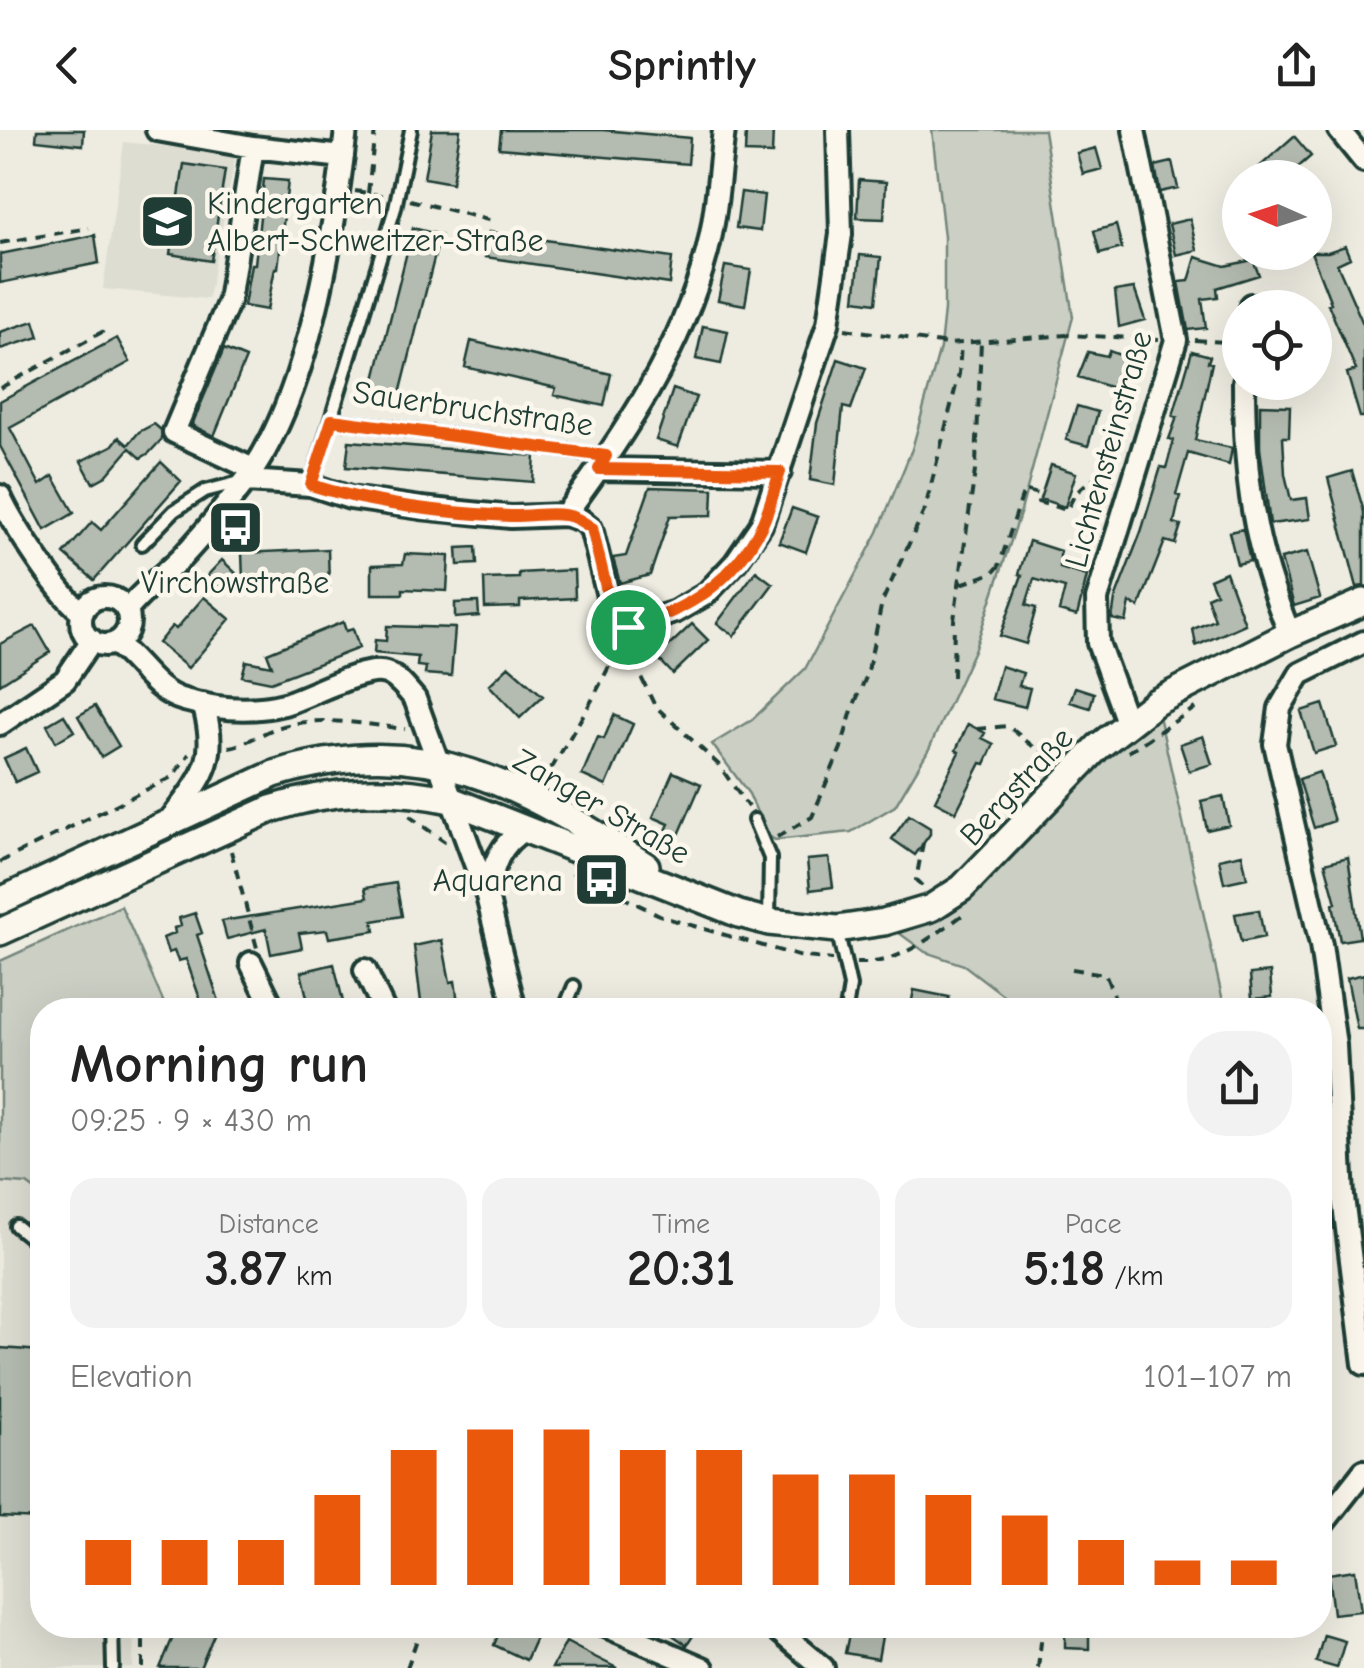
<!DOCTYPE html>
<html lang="en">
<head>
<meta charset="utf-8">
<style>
	body { margin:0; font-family:"Comic Neue",sans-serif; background:#f2f2f2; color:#222; height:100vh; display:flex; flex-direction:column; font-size:38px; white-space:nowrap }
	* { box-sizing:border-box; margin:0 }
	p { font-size:32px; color:#767676 }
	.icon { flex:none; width:55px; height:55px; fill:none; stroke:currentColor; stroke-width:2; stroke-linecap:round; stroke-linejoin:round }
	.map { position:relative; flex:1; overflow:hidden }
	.sheet { position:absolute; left:30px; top:868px; width:1302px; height:640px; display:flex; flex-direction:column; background:#fff; border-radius:40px; box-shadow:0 10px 40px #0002 }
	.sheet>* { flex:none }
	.needle { width:65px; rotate:273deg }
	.fabs { position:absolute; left:1222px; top:30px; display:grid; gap:20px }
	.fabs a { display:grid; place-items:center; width:110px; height:110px; border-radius:50%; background:#fff; box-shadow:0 10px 40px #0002; font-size:50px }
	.pin { position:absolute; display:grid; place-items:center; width:85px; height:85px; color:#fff; margin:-42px; border:5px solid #fff; border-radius:50%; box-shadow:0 2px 10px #0007 }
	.round { display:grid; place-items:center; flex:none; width:105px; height:105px; border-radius:40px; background:#f2f2f2 }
	.summary { display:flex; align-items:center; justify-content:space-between; height:170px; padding:0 40px }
	h1 { font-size:55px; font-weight:600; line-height:75px }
	.metrics { display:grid; grid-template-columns:repeat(3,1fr); gap:15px; height:170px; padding:10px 40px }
	.metrics div { display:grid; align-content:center; border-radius:25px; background:#f2f2f2; text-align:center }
	.metrics b { font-size:50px; font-weight:600 }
	.metrics small { font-size:28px; font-weight:400 }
	.metrics p { font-size:28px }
	.chart { height:280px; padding:20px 40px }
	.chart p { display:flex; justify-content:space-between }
	.chart svg { width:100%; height:180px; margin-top:10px; stroke:#ea580c; stroke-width:6 }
	header { display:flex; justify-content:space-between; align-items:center; height:130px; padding:0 40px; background:#fff; font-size:45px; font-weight:600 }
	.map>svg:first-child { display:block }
	.built { fill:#ddddd2 }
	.green { fill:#cbcfc4; stroke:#75867c; stroke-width:2.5 }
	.building { fill:#b4bbb0; stroke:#1f3d34; stroke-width:2.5 }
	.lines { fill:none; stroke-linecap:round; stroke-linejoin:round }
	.service-casing { stroke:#1f3d34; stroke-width:18 }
	.minor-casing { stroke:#1f3d34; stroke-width:28 }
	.tertiary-casing { stroke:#1f3d34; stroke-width:32 }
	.path { stroke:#1f3d34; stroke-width:4; stroke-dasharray:10 8; stroke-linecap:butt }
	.service { stroke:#fbf7ec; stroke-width:10 }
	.minor { stroke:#fbf7ec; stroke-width:20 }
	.tertiary { stroke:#fbf7ec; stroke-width:25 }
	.route-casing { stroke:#fff; stroke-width:20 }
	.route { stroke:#ea580c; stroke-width:12 }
	.labels { text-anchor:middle; stroke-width:9; stroke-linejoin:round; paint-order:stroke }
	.poi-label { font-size:32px; fill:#1f3d34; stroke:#fbf7ec; text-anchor:start }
	.street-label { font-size:32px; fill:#1f3d34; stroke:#fbf7ec }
</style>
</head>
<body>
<header><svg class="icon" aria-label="back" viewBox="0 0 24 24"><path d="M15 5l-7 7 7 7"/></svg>Sprintly<svg class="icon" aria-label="share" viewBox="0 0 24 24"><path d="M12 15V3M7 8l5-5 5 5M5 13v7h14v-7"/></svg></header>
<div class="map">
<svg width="1364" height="1538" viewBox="0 0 1364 1538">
	<rect width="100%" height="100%" fill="#eeece1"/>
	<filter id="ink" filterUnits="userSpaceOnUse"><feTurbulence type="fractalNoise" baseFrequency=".01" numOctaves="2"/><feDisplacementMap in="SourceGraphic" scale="20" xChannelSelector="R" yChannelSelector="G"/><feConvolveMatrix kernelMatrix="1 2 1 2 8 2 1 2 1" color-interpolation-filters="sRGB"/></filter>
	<g filter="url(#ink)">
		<path class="built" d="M124,12L236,24L208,169L103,159Z
			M0,1052L27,1054L42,1065V1495H134L133,1538H0Z"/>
		<path class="green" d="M932,0H1044L1073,187L1021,381L975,518L929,619L895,676L851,702L775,710L767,705L749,664L712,614L752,590L805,539L878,402L912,319L940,218L944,180V107Z
			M1156,572L1225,880H1023L964,835L925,822L884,792L931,778Z
			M121,776L167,880H42V1065L27,1054L0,1052V831Z"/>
		<path class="building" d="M37,0H84L83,15L36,10Z
			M432,0H460L452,53L424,48Z
			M501,0H603L690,8L688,34L499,18Z
			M746,0H773L772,24L745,23Z
			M1294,6L1311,26L1286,48H1247Z
			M1096,18L1102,39L1083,44L1077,23Z
			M1172,32L1178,58L1160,62L1155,36Z
			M184,34L225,40L211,131L170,124Z
			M264,49L288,51L278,138H275L267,180L244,176L251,134H255Z
			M859,50L886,52L884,89L857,88Z
			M741,62L764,65L760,101L736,98Z
			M1190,89L1197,120L1176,125L1169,94Z
			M1116,95L1122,118L1100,124L1094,101Z
			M413,98L440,105L397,276L370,269Z
			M489,102L672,128L669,154L485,127Z
			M95,105L99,133L0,153V124Z
			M1345,116L1350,128L1337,134L1364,196V287H1360L1347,243L1356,240L1328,174L1331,173L1311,122H1328Z
			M860,125L881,127L876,173L855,170Z
			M1196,127L1225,136L1253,130L1259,145L1217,158L1218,167L1202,169L1206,198L1188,200L1179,152L1189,151Z
			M725,136L751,140L745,175L718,170Z
			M1134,158L1145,190L1119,197L1115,161Z
			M34,191L39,207L0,219V202Z
			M703,196L728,201L721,234L696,229Z
			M117,208L130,232L10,298L40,355L53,346L74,383L45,400L0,316V271Z
			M471,211L611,244L604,276L554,265L556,258L465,237Z
			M224,219L246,228L214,306L192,295Z
			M1109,221L1128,228L1116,259L1078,247L1088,222L1107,226Z
			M1192,221L1210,226L1208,232L1212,233L1195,310L1232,318L1229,335L1188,323L1176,365L1180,366L1174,393L1181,395L1175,414L1165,411L1139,477L1130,473L1126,492L1112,489L1115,469L1141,402L1161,337L1166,338L1174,310L1169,309L1177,287L1173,286Z
			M838,229L866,238L851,279L843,277L835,355L810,350L817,293Z
			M673,259L696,267L678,317L656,310Z
			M1260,275L1290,276L1289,307H1283L1285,344L1291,370L1307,368L1310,389L1270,394L1260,318Z
			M1077,276L1098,282L1088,316L1066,310Z
			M154,294L161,300L162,309L149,323L141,328L130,318L106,346L93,353L81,331L112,316L119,307L128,315L139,302Z
			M349,311L535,326L533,352L346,337Z
			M161,332L181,351L94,450L64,424L92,392L101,400Z
			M1051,335L1076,343L1065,377L1040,369Z
			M1352,341L1364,382V456L1357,457L1328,348Z
			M650,357L713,359L712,385L670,386L650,445L620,453L613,428L626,426Z
			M792,378L818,387L806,422L779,412Z
			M1243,399L1250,431L1237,434L1229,402Z
			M1029,411L1060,421V438L1087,446L1077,486L1059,481L1065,458L1034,449L1026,475L1036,478L1026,514L1000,506L1022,445L1019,444Z
			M476,417L477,434L458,435L457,418Z
			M328,419L329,456L289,457V449L226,452L220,458L207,446L222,430L243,450L242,423Z
			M1307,422L1320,468L1294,476L1281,429Z
			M405,424L449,426L447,461L403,459V464H372V435L403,434Z
			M574,440L575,468L520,471V477L485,478L484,449L519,448V443Z
			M756,441L773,454L734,506L717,493Z
			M1226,442L1245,494L1196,516L1193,499L1215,490L1207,467L1216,463L1210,449Z
			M204,467L230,489L188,538L158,513L172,496L176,499Z
			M478,472L479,486L455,488V473Z
			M343,492L346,501L353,499L359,518L271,552L242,546L246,531L272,536L267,523Z
			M692,494L708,510L673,544L657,527Z
			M35,496L50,522L0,554V514Z
			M387,496L455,498L451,546L425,544L426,537L417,536L418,527L374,523L375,510L386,511Z
			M509,536L543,566L520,588L489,555Z
			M1001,536L1023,543L1019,556L1030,558L1025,577L992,569Z
			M1075,557L1094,563L1090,578L1070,572Z
			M1323,574L1336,616L1314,623L1301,581Z
			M95,576L119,616L101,627L78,586Z
			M64,585L74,601L56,612L47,595Z
			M614,585L633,594L606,656L582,645L598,607L604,609Z
			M968,594L985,603L982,608L994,614L985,634L981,633L956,682L935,671L959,622L956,620Z
			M1203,606L1212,634L1189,641L1180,614Z
			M26,618L37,642L15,652L4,628Z
			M673,642L701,654L675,714L662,709L669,694L653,687Z
			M1319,642L1334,691L1314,698L1299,649Z
			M1223,666L1229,695L1207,700L1201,671Z
			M909,685L930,698V704L915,725L892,709Z
			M1242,724L1247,748L1224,753L1219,729Z
			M1348,727L1360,808L1340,811L1333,774L1336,773L1325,733Z
			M829,728L833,757L810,760L807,730Z
			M396,753L402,786L373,791L375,801L329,808L327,800L299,803L302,818L271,824L266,799L227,809L222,791L367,768L365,758Z
			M1259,780L1264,807L1241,812L1235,784Z
			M195,783L202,803L197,805L222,880H204L186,829L178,831L174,821L168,823L163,808L175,803L174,798L181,796L179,788Z
			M442,810L450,852L455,851L459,880H422L414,816Z
			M334,834L345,880H310L301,842Z
			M1270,842L1272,867L1252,869L1250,844Z
			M1364,844V899H1357L1347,848Z
			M914,860L949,867L947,880H910Z
			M0,1218L42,1221L39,1389L0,1387Z
			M1355,1440L1361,1481L1333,1484L1328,1444Z
			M178,1495H218L200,1538H160Z
			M502,1495H526L539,1501L526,1530L494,1515Z
			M658,1495H700L687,1515Z
			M851,1495L883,1501L878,1529L845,1523Z
			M1065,1495H1089V1519L1065,1518Z
			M1324,1505L1345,1511L1337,1538L1316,1532Z
			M566,1512L583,1521L617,1538H552Z"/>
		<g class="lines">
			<defs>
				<path id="service" d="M333,290L605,326
					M311,355L395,78L411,0
					M142,414L174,381L205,361L240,352
					M754,690L770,728L769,791
					M837,799L850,856L846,880
					M564,880L574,856
					M16,1096L42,1117
					M112,1495L113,1538"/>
				<path id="minor" d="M157,0L253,17L343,27
					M1339,0L1364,31
					M253,17L229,171L174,302L253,339
					M1251,178V175
					M1244,252C1244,347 1253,416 1290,504
					M599,339L780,342
					M246,351L311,355L350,368L421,378L511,387L565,385C625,304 681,220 707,122C717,83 719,40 724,0
					M0,366C11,391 61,470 83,482
					M565,385L581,390L591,398L611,478L628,497L675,482L706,464L735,433L761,395L828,194L841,104L838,0
					M81 491a24 24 0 1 1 48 0a24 24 0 1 1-48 0Z
					M127,480C143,460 164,445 182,427C204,404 226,376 246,350C309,266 334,104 346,0
					M1364,512L1300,544L1280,578L1275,614L1321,815L1335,915L1343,1067L1364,1234
					M114,513C139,530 153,562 184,570C216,579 252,582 284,574C308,568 364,535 386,543C398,547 407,560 415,569L487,766L515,880
					M1127,592L1098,513L1097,469L1176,210L1134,0
					M0,594L65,550L92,510
					M168,693C201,648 221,632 203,574
					M487,764C493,736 499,714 525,699
					M251,833L274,880
					M365,840L384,880
					M1320,1397L1364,1341
					M603,1495L703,1538
					M772,1495L823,1538"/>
				<path id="tertiary" d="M0,771L274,644C426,598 521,655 646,736
					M0,802L271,679C332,659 389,657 451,670L739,784L769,792L837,799L884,792L931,778L962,758L1098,617L1156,572L1290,504L1364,472"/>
			</defs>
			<use href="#service" class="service-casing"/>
			<use href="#minor" class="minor-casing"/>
			<use href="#tertiary" class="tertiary-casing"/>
			<path class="path" d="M355,61L386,66
				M368,63L375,0
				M410,70L492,91
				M0,113L89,98
				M845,199L948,214L1067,205L1159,209
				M1195,210L1240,213
				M0,258L104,201
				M961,454L993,443L999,436L1024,360L1038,364V372L1067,380L1075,364L1091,349H1096L1103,381
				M626,516L655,576L719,635L748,677
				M953,547L954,490L976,334L981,211
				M977,599L1008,596L1035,618L1059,627
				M229,617C247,614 263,602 280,597C321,585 363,594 405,599
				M1128,622L1195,578
				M534,647L553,636L592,570L620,515
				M409,686L445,712
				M777,707L812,687L841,618L853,577L867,545L882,472L925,379L959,244L961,213
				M923,713L916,750L925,759
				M231,721L257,818
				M0,732L172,647L189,624
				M572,743L666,788L798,826L832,830
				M856,833C899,835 934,805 967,782
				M1072,839L1105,844L1120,880
				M143,1538V1495
				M407,1538L422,1495
				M1038,1538L1043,1495"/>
			<use href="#service" class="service"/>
			<use href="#minor" class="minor"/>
			<use href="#tertiary" class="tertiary"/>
		</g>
	</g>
	<g class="lines" filter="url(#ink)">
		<defs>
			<path id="route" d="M332,290L606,326L599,339L780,342C774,359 770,378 762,395C733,452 688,481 628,497L611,478L592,398C583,392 575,386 564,385C547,382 528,387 510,386C444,383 374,375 311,355Z"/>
		</defs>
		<use href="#route" class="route-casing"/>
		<use href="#route" class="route"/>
	</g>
	<defs>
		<symbol id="school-square" viewBox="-11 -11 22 22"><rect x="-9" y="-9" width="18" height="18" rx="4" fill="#1f3d34" stroke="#fbf7ec"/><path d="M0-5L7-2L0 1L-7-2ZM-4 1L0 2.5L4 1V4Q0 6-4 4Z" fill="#fff"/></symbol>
		<symbol id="bus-square" viewBox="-11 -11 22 22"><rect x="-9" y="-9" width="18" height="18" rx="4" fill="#1f3d34" stroke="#fbf7ec"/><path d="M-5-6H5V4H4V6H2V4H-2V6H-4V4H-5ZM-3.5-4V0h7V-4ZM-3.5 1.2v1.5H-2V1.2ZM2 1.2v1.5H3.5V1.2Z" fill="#fff"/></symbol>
	</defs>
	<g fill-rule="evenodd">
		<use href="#school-square" x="136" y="60" width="63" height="63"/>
		<use href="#bus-square" x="204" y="366" width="63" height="63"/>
		<use href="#bus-square" x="570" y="718" width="63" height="63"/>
	</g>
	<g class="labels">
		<g class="poi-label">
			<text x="207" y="84">Kindergarten<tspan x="207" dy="37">Albert-Schweitzer-Straße</tspan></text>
			<text x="235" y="463" text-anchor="middle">Virchowstraße</text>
			<text x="563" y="761" text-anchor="end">Aquarena</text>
		</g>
		<g class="street-label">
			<text transform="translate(473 278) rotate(8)" y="11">Sauerbruchstraße</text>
			<text transform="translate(1108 319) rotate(-74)" y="11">Lichtensteinstraße</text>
			<text transform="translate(1016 656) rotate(-47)" y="11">Bergstraße</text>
			<text transform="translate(602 676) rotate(30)" y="11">Zanger Straße</text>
		</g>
	</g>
</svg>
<div class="fabs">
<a><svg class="needle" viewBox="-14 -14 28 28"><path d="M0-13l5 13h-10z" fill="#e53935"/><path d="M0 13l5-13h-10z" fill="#767676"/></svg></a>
<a><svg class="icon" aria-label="locate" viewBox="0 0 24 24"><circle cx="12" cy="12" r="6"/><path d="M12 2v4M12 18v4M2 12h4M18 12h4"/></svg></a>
</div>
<div class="pin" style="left:628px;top:497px;background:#1e9e55"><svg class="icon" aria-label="arrive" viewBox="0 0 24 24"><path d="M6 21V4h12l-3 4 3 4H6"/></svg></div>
<section class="sheet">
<div class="summary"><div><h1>Morning run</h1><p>09:25 · 9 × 430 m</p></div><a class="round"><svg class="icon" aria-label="share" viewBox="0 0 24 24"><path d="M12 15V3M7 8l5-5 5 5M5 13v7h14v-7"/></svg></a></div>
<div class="metrics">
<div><p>Distance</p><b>3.87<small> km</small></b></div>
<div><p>Time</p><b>20:31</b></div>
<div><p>Pace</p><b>5:18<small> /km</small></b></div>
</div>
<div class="chart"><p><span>Elevation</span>101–107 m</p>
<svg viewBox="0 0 160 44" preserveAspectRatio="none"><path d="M5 44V33M15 44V33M25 44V33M35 44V22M45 44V11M55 44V6M65 44V6M75 44V11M85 44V11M95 44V17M105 44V17M115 44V22M125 44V27M135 44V33M145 44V38M155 44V38"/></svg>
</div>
</section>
</div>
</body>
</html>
